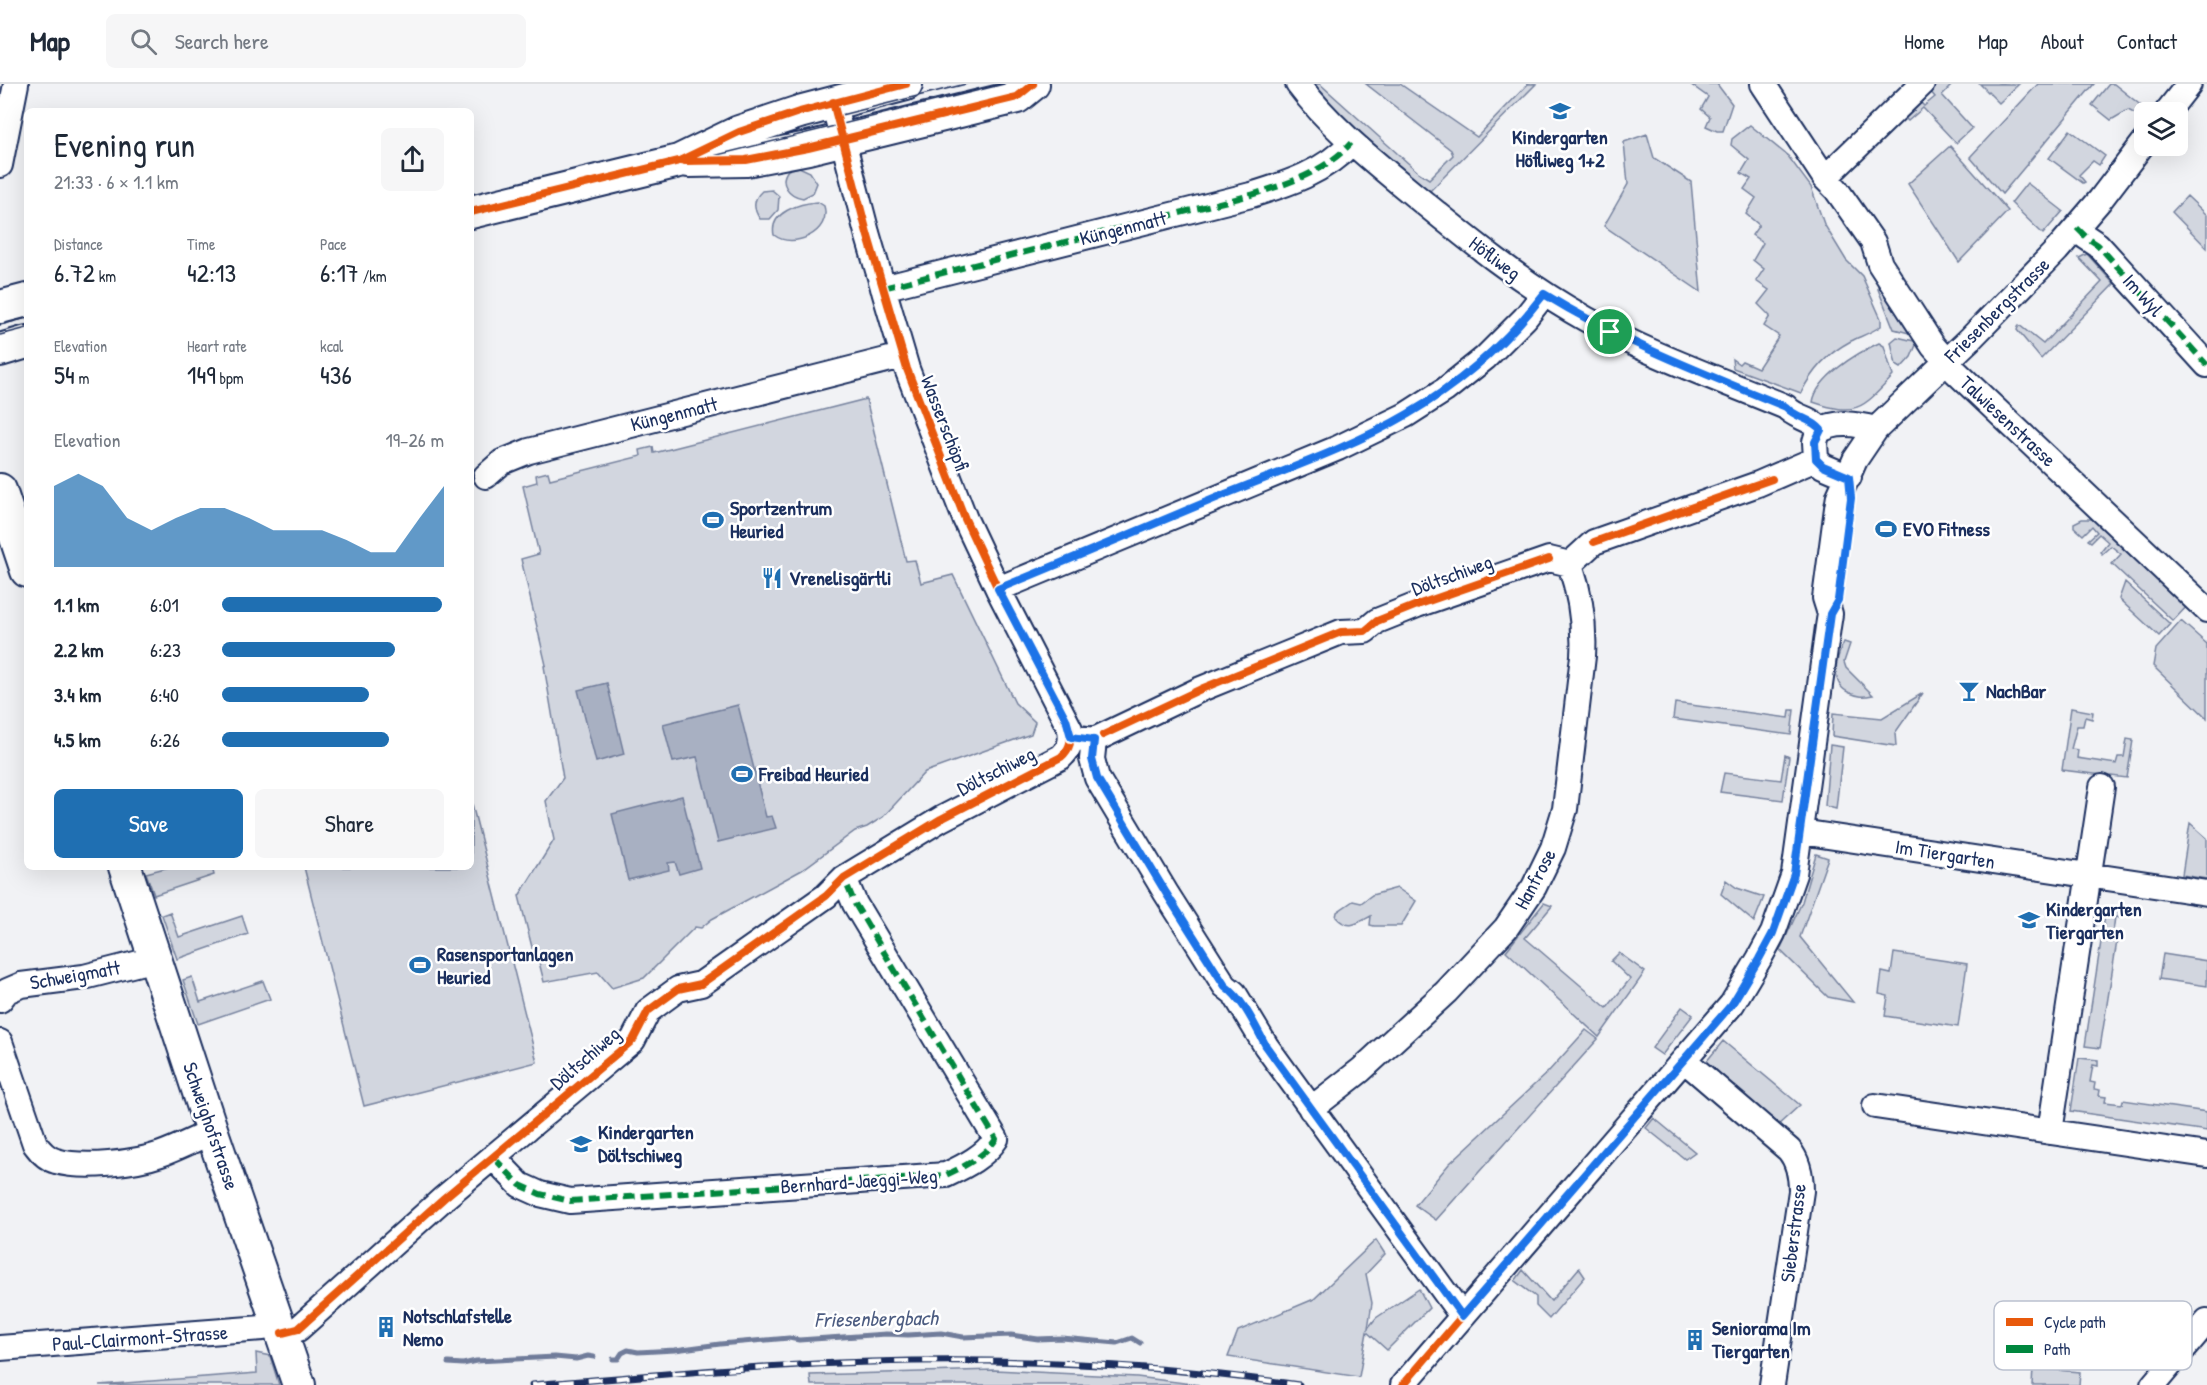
<!DOCTYPE html>
<html lang="en">
<head>
<meta charset="utf-8">
<style>
	body { margin:0; font-family:"Patrick Hand",sans-serif; background:#f6f6f7; color:#1f2937; height:100vh; display:flex; flex-direction:column; font-size:22px; white-space:nowrap }
	* { box-sizing:border-box; margin:0 }
	p { font-size:20px; color:#747a83 }
	.icon { flex:none; width:33px; height:33px; fill:none; stroke:currentColor; stroke-width:2; stroke-linecap:round; stroke-linejoin:round }
	.map { position:relative; flex:1; overflow:hidden }
	.side { position:absolute; left:24px; top:24px; width:450px; height:762px; display:flex; flex-direction:column; background:#fff; border-radius:9px; box-shadow:0 6px 24px #0002 }
	.side>* { flex:none }
	.buttons { position:absolute; left:2134px; top:18px; display:grid; gap:12px }
	.buttons a { display:grid; place-items:center; width:54px; height:54px; border-radius:9px; background:#fff; box-shadow:0 6px 24px #0002; font-size:30px }
	.pin { position:absolute; display:grid; place-items:center; width:51px; height:51px; color:#fff; margin:-26px; border:3px solid #fff; border-radius:50%; box-shadow:0 2px 6px #0007 }
	.round { display:grid; place-items:center; flex:none; width:63px; height:63px; border-radius:9px; background:#f6f6f7 }
	.headline { display:flex; align-items:center; justify-content:space-between; height:102px; padding:0 30px }
	h1 { font-size:33px; font-weight:600; line-height:45px }
	.stats { display:grid; grid-template-columns:repeat(3,1fr); gap:9px; height:102px; padding:6px 30px }
	.stats div { display:grid; align-content:center }
	.stats b { font-size:26px; font-weight:600 }
	.stats small { font-size:16px; font-weight:400 }
	.stats p { font-size:16px }
	.chart { height:168px; padding:12px 30px }
	.chart p { display:flex; justify-content:space-between }
	.chart svg { width:100%; height:108px; margin-top:6px; fill:#1f6fb2; opacity:.7 }
	.button { display:flex; gap:12px; margin-top:auto; padding:12px 30px }
	.button a { flex:1; height:69px; border-radius:9px; background:#1f6fb2; color:#fff; font-size:24px; font-weight:600; line-height:69px; text-align:center }
	.button a+a { background:#f6f6f7; color:#1f2937 }
	ul { padding:0 30px; list-style:none; font-size:20px }
	li { display:grid; grid-template-columns:96px 72px 1fr; align-items:center; height:45px }
	li i { height:15px; border-radius:8px; background:#1f6fb2 }
	header { display:flex; align-items:center; gap:36px; box-sizing:border-box; height:84px; padding:0 30px; background:#fff; border-bottom:2px solid #e0e1e3 }
	header strong { font-size:28px }
	nav { display:flex; gap:33px; margin-inline-start:auto; font-size:21px }
	.search { width:420px; height:54px; background:#f6f6f7; display:flex; align-items:center; gap:15px; box-sizing:border-box; padding:0 21px; border-radius:9px; color:#747a83; font-size:22px }
	.map>svg:first-child { display:block }
	.green { fill:#d2d6df; stroke:#76829e; stroke-width:1.5 }
	.water { fill:#a8b0c2; stroke:#707c9a; stroke-width:1.5 }
	.lines { fill:none; stroke-linecap:round; stroke-linejoin:round }
	.stream { stroke:#707c9a; stroke-width:5 }
	.minor-casing { stroke:#1b2f5e; stroke-width:28 }
	.major-casing { stroke:#1b2f5e; stroke-width:36 }
	.minor { stroke:#fff; stroke-width:24 }
	.major { stroke:#fff; stroke-width:32 }
	.tram { stroke:#1b2f5e; stroke-width:1.5 }
	.rail-casing { stroke:#1b2f5e; stroke-width:7 }
	.rail { stroke:#fff; stroke-width:4.5; stroke-dasharray:14; stroke-linecap:butt }
	.quiet { stroke:#00873e; stroke-width:6; stroke-dasharray:12 6; stroke-linecap:butt }
	.cycleway-casing { stroke:#fff; stroke-width:11 }
	.cycleway { stroke:#e8590c; stroke-width:8 }
	.route-casing { stroke:#fff; stroke-width:12 }
	.route { stroke:#1a73e8; stroke-width:8 }
	.labels { text-anchor:middle; stroke-width:5; stroke-linejoin:round; paint-order:stroke }
	.poi-label { font-size:20px; font-weight:bold; fill:#1b2f5e; stroke:#fff; text-anchor:start }
	.street-label { font-size:20px; fill:#1b2f5e; stroke:#fff }
	.water-label { font-size:21px; font-style:italic; fill:#4c5c81; stroke:#fff }
	.key { fill:#fff; stroke:#bbc1cf; stroke-width:1.5 }
	.key-label { font-size:16px; fill:#1b2f5e }
</style>
</head>
<body>
<header>
<strong>Map</strong>
<div class="search"><svg class="icon" aria-label="search" viewBox="0 0 24 24"><circle cx="10" cy="10" r="6"/><path d="M15 15l6 6"/></svg>Search here</div>
<nav><a>Home</a><a>Map</a><a>About</a><a>Contact</a></nav>
</header>
<div class="map">
<svg width="2207" height="1301" viewBox="0 0 2207 1301">
	<rect width="100%" height="100%" fill="#f1f2f5"/>
	<filter id="ink" filterUnits="userSpaceOnUse"><feTurbulence type="fractalNoise" baseFrequency=".0167" numOctaves="2"/><feDisplacementMap in="SourceGraphic" scale="12" xChannelSelector="R" yChannelSelector="G"/><feConvolveMatrix kernelMatrix="1 2 1 2 8 2 1 2 1" color-interpolation-filters="sRGB"/></filter>
	<g filter="url(#ink)">
		<path class="green" d="M1309,0H1320L1418,88L1429,95L1453,71L1451,66L1366,0H1400L1477,53L1528,0H1536L1430,107C1400,101 1333,24 1309,0Z
			M1690,0H1717L1732,20L1723,47H1717L1706,42L1710,33L1701,25L1708,13Z
			M1939,0H1953L1942,11L1972,44L1956,59L1923,24L1908,37L1904,33L1920,18L1924,22L1935,13L1930,7Z
			M1980,0H2019L1999,19Z
			M2038,0H2094L2002,110L1970,73Z
			M2109,0H2114L2143,23L2136,30L2128,26L2111,36L2092,21Z
			M1750,41L1788,72L1811,103L1824,140L1846,176L1862,192L1881,235V242C1871,249 1861,252 1851,257C1827,270 1813,285 1801,309L1733,284L1732,275L1739,280L1742,277L1758,284L1779,252L1764,242L1770,232L1758,220L1769,206L1756,197L1764,185L1753,176L1763,159L1752,151L1759,141L1746,130L1756,114L1744,105L1751,95L1741,89L1749,76L1731,61L1732,55Z
			M2070,46L2105,72L2099,81L2093,77L2079,91L2085,98L2083,99L2049,74Z
			M1647,50L1654,74L1691,98L1701,208L1604,142L1628,100L1624,58Z
			M1950,62L2008,127L1959,178L1908,100Z
			M799,83L810,88L817,99L813,109L803,114C789,112 778,99 788,86Z
			M2027,99L2063,127L2043,150L2011,119Z
			M772,106L779,112L778,126L770,135H760C753,125 753,115 762,107Z
			M2187,112L2207,131V164L2172,128Z
			M818,118L824,122C832,148 793,166 774,151C769,128 800,119 818,118Z
			M2087,170L2114,200L2041,275L2017,246L2019,241L2043,260L2102,198L2079,174Z
			M1878,196L1913,250L1894,245L1878,205Z
			M1897,253L1914,257L1916,261L1911,273L1901,284L1896,281L1891,258Z
			M1879,259L1884,262L1893,292C1863,324 1857,333 1813,318C1817,293 1857,269 1879,259Z
			M866,315L906,477L915,476L921,499L953,491L1015,619L1035,638L1031,650L925,688L883,733L867,743L855,747L802,786L712,835L701,844L695,843L644,894L612,904L598,888L544,898L538,874L535,875L519,812L554,756L546,717L563,694L544,582L546,581L521,475L539,470L523,402L537,398L536,391L548,388L550,395L641,372L640,366L653,363L654,369Z
			M2082,435H2097L2189,520L2173,537L2112,480L2121,470L2111,462L2102,470L2100,468L2108,458L2099,450L2091,458L2088,456L2097,448L2092,442L2083,451L2074,443V439Z
			M2125,498L2170,540L2159,552L2119,515Z
			M2181,537L2207,560V634L2153,582L2156,565Z
			M1844,558L1850,560L1844,578L1846,584L1873,611C1863,613 1859,613 1850,609C1829,600 1836,574 1844,558Z
			M1923,609L1895,649L1896,662L1832,652L1833,629L1882,634Z
			M1675,619L1789,634L1790,626H1794L1791,651L1673,635Z
			M2071,624L2093,628L2092,635L2085,633L2083,642H2077L2071,665L2078,666L2077,674L2116,680L2118,673H2124L2127,655L2133,656L2127,694L2062,686Z
			M1830,661L1843,663L1836,725L1825,722Z
			M1785,671L1789,673L1783,716L1720,708L1724,689L1781,696Z
			M471,716L537,978L364,1022L304,783H471Z
			M2190,739L2207,754V795L2182,791Z
			M1816,770L1828,774L1800,853L1853,918L1828,913L1780,866L1802,818Z
			M169,783H212L214,791L154,811L146,789Z
			M1726,796L1737,804L1764,813L1754,838L1721,810Z
			M1397,804L1416,817L1401,842H1374L1370,841L1371,832C1358,839 1348,847 1336,833L1337,828L1353,817L1361,819L1372,811Z
			M1544,819L1552,822L1525,854L1607,924L1630,895L1611,877L1619,869L1645,888L1599,953L1506,867Z
			M2106,825L2121,827L2120,834L2115,833L2112,855L2117,857L2100,964L2085,962Z
			M170,828L179,853L242,832L248,850L177,875L162,831Z
			M1894,869L1967,880L1958,943L1885,932L1888,912L1879,910L1882,888L1891,890Z
			M2163,870L2207,877V902L2159,895Z
			M192,893L200,918L263,897L270,915L198,940L183,896Z
			M1682,923L1693,931L1662,971L1652,964Z
			M1586,946L1598,955L1436,1136L1415,1121L1449,1080L1548,988Z
			M1723,957L1800,1021L1777,1042L1706,978Z
			M2079,974L2098,976V982L2093,981L2090,998L2095,999L2094,1005L2100,1006L2099,1012L2106,1013L2105,1018L2122,1020L2123,1016L2207,1028V1047L2071,1027Z
			M1654,1034L1695,1068L1685,1075L1646,1044Z
			M1376,1156L1385,1170L1366,1190L1372,1219L1368,1244L1376,1234L1419,1205L1429,1224L1387,1266L1367,1248L1359,1293L1228,1273L1238,1247L1314,1215Z
			M1579,1184L1585,1193L1549,1235L1536,1222V1213L1515,1197L1523,1186L1551,1217Z
			M256,1269L270,1272L279,1301H99L257,1289Z
			M2033,1284L2080,1288L2079,1301H2032Z
			M995,1286L1137,1293L1200,1301H811L810,1291Z"/>
		<path class="water" d="M607,599L624,670L596,678L578,606Z
			M738,621L766,733L772,732L776,744L718,758L697,673L673,678L663,640Z
			M682,712L700,784L679,790L675,778L668,779L669,786L628,796L612,730Z"/>
		<g class="lines">
			<path class="stream" d="M613,1275H618L622,1269L628,1266L638,1268L675,1266L720,1260L789,1254L799,1256L886,1250L908,1251L941,1249L963,1253L1011,1251L1038,1255L1062,1254L1117,1259L1132,1254L1140,1259
				M448,1279L463,1280L476,1277L555,1273L576,1275L588,1272L594,1273"/>
			<defs>
				<path id="minor" d="M1298,0C1330,43 1372,76 1413,110C1468,155 1523,200 1586,235C1649,271 1719,295 1786,323C1795,334 1812,334 1821,346
					M1763,0L1825,94L1836,105L1873,158L1880,180L1933,262L1956,288L2207,526
					M2167,28L2189,0
					M0,81L16,0
					M1825,94L1922,0
					M2077,144L2086,153L2098,161L2207,281
					M883,204L1251,111C1287,100 1325,88 1351,59
					M486,392L502,378L529,367L902,272
					M1849,393L1823,382L1816,375L1815,358L1818,348C1835,336 1857,340 1876,345
					M998,505L1338,364L1406,331L1445,306L1485,274L1525,234L1544,210
					M1071,653L1094,656L1201,605L1341,548L1365,547L1377,537L1417,521L1549,475L1570,480L1594,458L1758,400L1816,375
					M1094,656L1092,675L1097,694L1166,809L1225,902L1234,909L1266,962L1462,1232
					M1801,748L2207,809
					M0,916L7,907L21,901L84,893L155,875
					M0,958L35,1060C40,1067 48,1075 56,1077C83,1085 135,1079 161,1070C178,1064 195,1055 212,1048
					M1684,976L1789,1066C1799,1078 1801,1092 1801,1107L1772,1301
					M1875,1022L2207,1071
					M1311,1025L1361,986L1446,908L1506,844L1534,803L1553,764L1565,725L1583,572C1585,540 1580,510 1570,480
					M2050,1048L2102,703
					M494,1074L520,1101L540,1110L570,1117L946,1091C965,1082 985,1072 996,1055L855,820L844,794
					M282,1249L298,1245L444,1114L633,956L648,927L678,905L701,900L826,812L844,794L941,735L1061,673C1070,665 1072,657 1070,645L998,505L965,435L907,285L867,149L833,18
					M0,1264L263,1244L279,1241
					M1403,1301L1732,920L1759,875L1773,849L1794,790L1828,543L1830,530L1825,514L1837,424L1839,412L1855,376L1876,345L1971,254L2057,166L2100,116L2145,57
					M2153,1301L2207,1237"/>
				<path id="major" d="M689,77L746,76L808,64L1017,13L1033,0
					M471,128L679,77L739,48L799,28L906,0
					M0,223L27,216
					M0,266L27,258
					M0,406L27,487
					M125,783L212,1048L299,1301"/>
			</defs>
			<use href="#minor" class="minor-casing"/>
			<use href="#major" class="major-casing"/>
			<use href="#minor" class="minor"/>
			<use href="#major" class="major"/>
			<path class="tram" d="M841,31L966,0
				M471,132L1004,0
				M0,241L27,234
				M0,251L27,244"/>
			<defs>
				<path id="rail" d="M532,1301C645,1292 759,1281 872,1278C1015,1274 1158,1280 1299,1301"/>
			</defs>
			<use href="#rail" class="rail-casing"/>
			<use href="#rail" class="rail"/>
			<path class="quiet" d="M2077,144L2086,153L2098,161L2207,281
				M883,204L1251,111C1287,100 1325,88 1351,59
				M998,505L1338,364L1406,331L1445,306L1485,274L1525,234L1544,210
				M494,1074L520,1101L540,1110L570,1117L946,1091C965,1082 985,1072 996,1055L855,820L844,794"/>
			<defs>
				<path id="cycleway" d="M685,77L746,76L808,64L1017,13L1033,0
					M471,128L679,77L739,48L799,28L906,0
					M1594,458L1772,395
					M1103,651L1201,605L1341,548L1365,547L1377,537L1417,521L1549,475
					M282,1249L298,1245L444,1114L633,956L648,927L678,905L701,900L826,812L844,794L941,735L1061,673C1070,665 1072,657 1070,645L998,505L965,435L907,285L867,149L833,18
					M1403,1301L1481,1210"/>
			</defs>
			<use href="#cycleway" class="cycleway-casing"/>
			<use href="#cycleway" class="cycleway"/>
		</g>
	</g>
	<g class="lines" filter="url(#ink)">
		<defs>
			<path id="route" d="M1544,210C1620,257 1703,289 1786,323C1795,334 1812,334 1821,346L1815,358L1816,375L1823,382L1849,393L1851,414L1838,516L1830,530L1794,790L1773,849L1759,875L1732,920L1462,1232L1266,962C1255,942 1244,916 1225,902L1166,809L1097,694L1092,675L1094,656L1071,653L1066,635L998,505C1072,475 1146,443 1221,412C1282,387 1350,364 1408,330C1461,299 1506,259 1544,210Z"/>
		</defs>
		<use href="#route" class="route-casing"/>
		<use href="#route" class="route"/>
	</g>
	<defs>
		<symbol id="school-bare" viewBox="-9 -9 18 18"><path d="M0-5L7-2L0 1L-7-2ZM-4 1L0 2.5L4 1V4Q0 6-4 4Z" fill="#1f6fb2" stroke="#fff" stroke-width="2.5" paint-order="stroke"/></symbol>
		<symbol id="stadium-bare" viewBox="-9 -9 18 18"><path d="M0-5a6.5 5 0 1 0 0 10a6.5 5 0 1 0 0-10ZM-3.5-1.8h7v3.6h-7Z" fill="#1f6fb2" stroke="#fff" stroke-width="2.5" paint-order="stroke"/></symbol>
		<symbol id="restaurant-bare" viewBox="-9 -9 18 18"><path d="M-5-6h1v4h1v-4h1v4h1v-4h1v5L-1.5 .5V6h-2V.5L-5-1ZM5-6V6H3V1.5H1.5Q1.5-4 5-6Z" fill="#1f6fb2" stroke="#fff" stroke-width="2.5" paint-order="stroke"/></symbol>
		<symbol id="bar-bare" viewBox="-9 -9 18 18"><path d="M-6-5H6L.8 .8V4.5H3.5V6h-7V4.5H-.8V.8Z" fill="#1f6fb2" stroke="#fff" stroke-width="2.5" paint-order="stroke"/></symbol>
		<symbol id="building-bare" viewBox="-9 -9 18 18"><path d="M-4-6H4V6H1V3H-1V6H-4ZM-2.5-4.3h1.7v1.8h-1.7ZM.8-4.3h1.7v1.8H.8ZM-2.5-1h1.7V.8h-1.7ZM.8-1h1.7V.8H.8Z" fill="#1f6fb2" stroke="#fff" stroke-width="2.5" paint-order="stroke"/></symbol>
	</defs>
	<g fill-rule="evenodd">
		<use href="#school-bare" x="1545" y="12" width="30" height="30"/>
		<use href="#stadium-bare" x="698" y="421" width="30" height="30"/>
		<use href="#stadium-bare" x="1871" y="430" width="30" height="30"/>
		<use href="#restaurant-bare" x="757" y="479" width="30" height="30"/>
		<use href="#bar-bare" x="1954" y="592" width="30" height="30"/>
		<use href="#stadium-bare" x="727" y="675" width="30" height="30"/>
		<use href="#school-bare" x="2014" y="821" width="30" height="30"/>
		<use href="#stadium-bare" x="405" y="866" width="30" height="30"/>
		<use href="#school-bare" x="566" y="1045" width="30" height="30"/>
		<use href="#building-bare" x="371" y="1228" width="30" height="30"/>
		<use href="#building-bare" x="1680" y="1241" width="30" height="30"/>
	</g>
	<g class="labels">
		<g class="poi-label">
			<text x="1560" y="60" text-anchor="middle">Kindergarten<tspan x="1560" dy="23">Höfliweg 1+2</tspan></text>
			<text x="730" y="431">Sportzentrum<tspan x="730" dy="23">Heuried</tspan></text>
			<text x="1903" y="452">EVO Fitness</text>
			<text x="789" y="501">Vrenelisgärtli</text>
			<text x="1986" y="614">NachBar</text>
			<text x="759" y="697">Freibad Heuried</text>
			<text x="2046" y="832">Kindergarten<tspan x="2046" dy="23">Tiergarten</tspan></text>
			<text x="437" y="877">Rasensportanlagen<tspan x="437" dy="23">Heuried</tspan></text>
			<text x="598" y="1055">Kindergarten<tspan x="598" dy="23">Döltschiweg</tspan></text>
			<text x="403" y="1239">Notschlafstelle<tspan x="403" dy="23">Nemo</tspan></text>
			<text x="1712" y="1251">Seniorama Im<tspan x="1712" dy="23">Tiergarten</tspan></text>
		</g>
		<g class="street-label">
			<text transform="translate(1123 144) rotate(-14)" y="7">Küngenmatt</text>
			<text transform="translate(1495 174) rotate(37)" y="7">Höfliweg</text>
			<text transform="translate(2143 211) rotate(48)" y="7">Im Wyl</text>
			<text transform="translate(1997 226) rotate(-45)" y="7">Friesenbergstrasse</text>
			<text transform="translate(674 330) rotate(-14)" y="7">Küngenmatt</text>
			<text transform="translate(2008 337) rotate(43)" y="7">Talwiesenstrasse</text>
			<text transform="translate(945 339) rotate(69)" y="7">Wasserschöpfi</text>
			<text transform="translate(1452 491) rotate(-20)" y="7">Döltschiweg</text>
			<text transform="translate(996 687) rotate(-27)" y="7">Döltschiweg</text>
			<text transform="translate(1945 770) rotate(9)" y="7">Im Tiergarten</text>
			<text transform="translate(1535 795) rotate(-62)" y="7">Hanfrose</text>
			<text transform="translate(75 891) rotate(-10)" y="7">Schweigmatt</text>
			<text transform="translate(585 974) rotate(-41)" y="7">Döltschiweg</text>
			<text transform="translate(211 1042) rotate(71)" y="7">Schweighofstrasse</text>
			<text transform="translate(859 1097) rotate(-4)" y="7">Bernhard-Jaeggi-Weg</text>
			<text transform="translate(1793 1149) rotate(-83)" y="7">Sieberstrasse</text>
			<text transform="translate(140 1254) rotate(-4)" y="7">Paul-Clairmont-Strasse</text>
		</g>
		<g class="water-label">
			<text transform="translate(876 1235) rotate(-1)" y="7">Friesenbergbach</text>
		</g>
	</g>
	<rect x="1994" y="1217" width="198" height="69" rx="9" class="key"/>
	<rect x="2006" y="1234" width="27" height="8" fill="#e8590c"/>
	<rect x="2006" y="1261" width="27" height="8" fill="#00873e"/>
	<g class="key-label">
		<text x="2044" y="1244">Cycle path</text>
		<text x="2044" y="1271">Path</text>
	</g>
</svg>
<div class="buttons">
<a><svg class="icon" aria-label="layers" viewBox="0 0 24 24"><path d="M12 4l9 5-9 5-9-5zM3 14l9 5 9-5"/></svg></a>
</div>
<div class="pin" style="left:1610px;top:248px;background:#1e9e55"><svg class="icon" aria-label="arrive" viewBox="0 0 24 24"><path d="M6 21V4h12l-3 4 3 4H6"/></svg></div>
<section class="side">
<div class="headline"><div><h1>Evening run</h1><p>21:33 · 6 × 1.1 km</p></div><a class="round"><svg class="icon" aria-label="share" viewBox="0 0 24 24"><path d="M12 15V3M7 8l5-5 5 5M5 13v7h14v-7"/></svg></a></div>
<div class="stats">
<div><p>Distance</p><b>6.72<small> km</small></b></div>
<div><p>Time</p><b>42:13</b></div>
<div><p>Pace</p><b>6:17<small> /km</small></b></div>
</div>
<div class="stats">
<div><p>Elevation</p><b>54<small> m</small></b></div>
<div><p>Heart rate</p><b>149<small> bpm</small></b></div>
<div><p>kcal</p><b>436</b></div>
</div>
<div class="chart"><p><span>Elevation</span>19–26 m</p>
<svg viewBox="0 0 160 44" preserveAspectRatio="none"><path d="M0 44V11L10 6L20 11L30 24L40 29L50 24L60 20L70 20L80 24L90 29L100 29L110 29L120 33L130 38L140 38L150 24L160 11V44z"/></svg>
</div>
<ul>
<li><b>1.1 km</b>6:01<i style="width:99%"></i></li>
<li><b>2.2 km</b>6:23<i style="width:78%"></i></li>
<li><b>3.4 km</b>6:40<i style="width:66%"></i></li>
<li><b>4.5 km</b>6:26<i style="width:75%"></i></li>
</ul>
<div class="button"><a>Save</a><a>Share</a></div>
</section>
</div>
</body>
</html>
